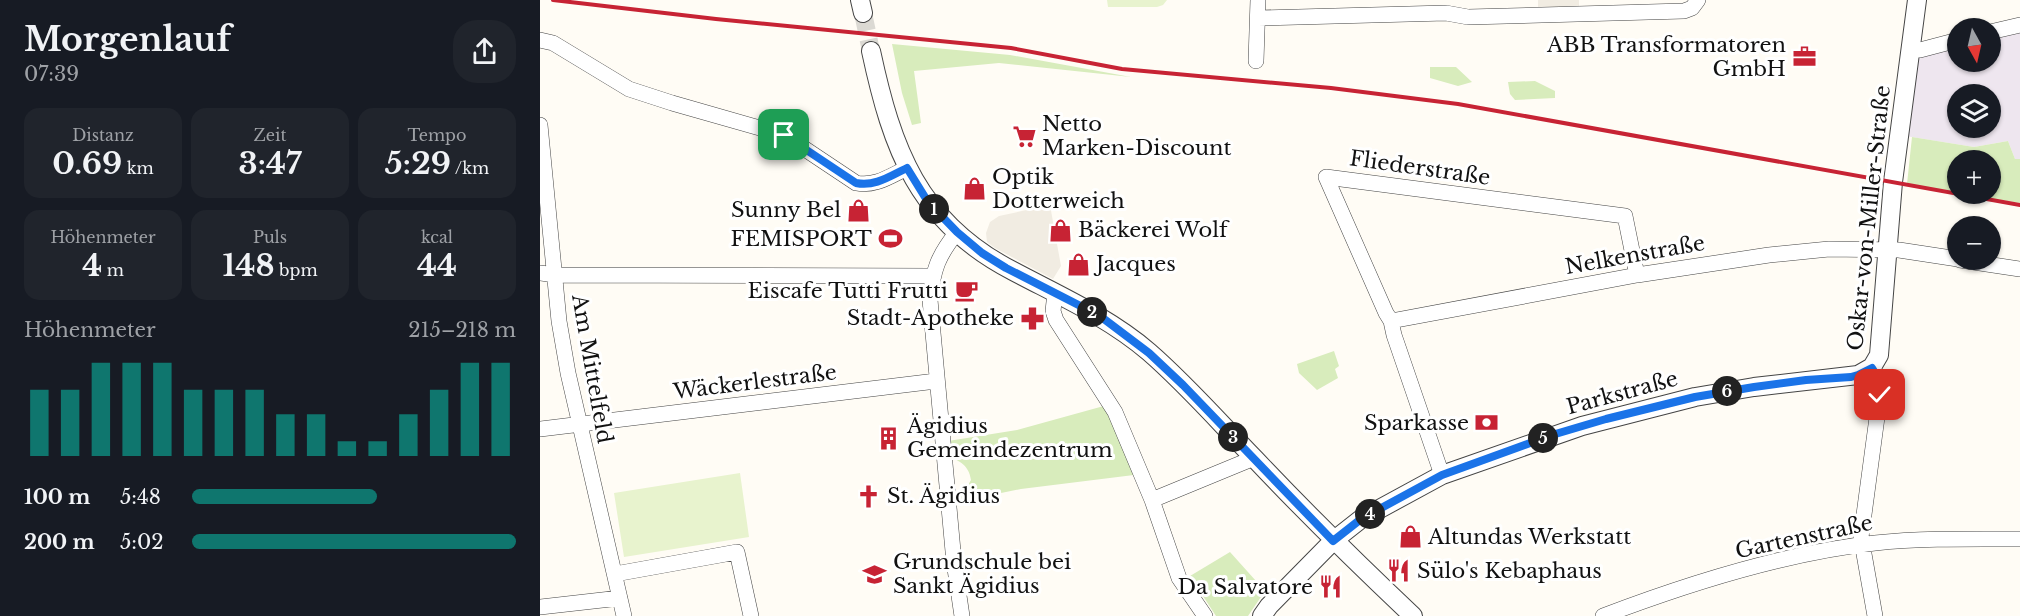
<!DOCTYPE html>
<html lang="de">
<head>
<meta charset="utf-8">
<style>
	body { margin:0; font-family:"Libre Baskerville",serif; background:#20242c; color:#f1f3f6; height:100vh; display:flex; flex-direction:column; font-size:22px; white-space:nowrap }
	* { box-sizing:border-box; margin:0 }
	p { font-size:20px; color:#9ea1a6 }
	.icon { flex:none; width:33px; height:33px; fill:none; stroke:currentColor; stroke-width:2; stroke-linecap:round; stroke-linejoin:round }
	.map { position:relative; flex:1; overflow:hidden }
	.sheet { display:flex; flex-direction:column; background:#171b24; width:540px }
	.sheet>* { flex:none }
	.needle { width:39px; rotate:172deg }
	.controls { position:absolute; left:1407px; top:18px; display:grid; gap:12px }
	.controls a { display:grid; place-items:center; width:54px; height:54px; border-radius:50%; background:#171b24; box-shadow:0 2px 4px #0004; font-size:30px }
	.pin { position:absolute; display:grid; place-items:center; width:51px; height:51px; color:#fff; margin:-26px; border-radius:12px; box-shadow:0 3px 9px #0006 }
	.km { position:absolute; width:30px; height:30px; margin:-15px; border-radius:50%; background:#222; color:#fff; font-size:16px; line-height:30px; text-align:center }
	.round { display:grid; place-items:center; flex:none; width:63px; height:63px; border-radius:24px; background:#20242c }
	.overview { display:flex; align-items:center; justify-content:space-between; height:102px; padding:0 24px }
	h1 { font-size:33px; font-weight:800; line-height:45px }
	.figures { display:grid; grid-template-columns:repeat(3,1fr); gap:9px; height:102px; padding:6px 24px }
	.figures div { display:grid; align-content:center; border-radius:15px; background:#20242c; text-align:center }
	.figures b { font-size:30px; font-weight:800 }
	.figures small { font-size:16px; font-weight:400 }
	.figures p { font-size:16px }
	.chart { height:168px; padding:12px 24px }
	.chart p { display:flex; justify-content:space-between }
	.chart svg { width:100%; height:108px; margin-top:6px; stroke:#0f766e; stroke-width:6 }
	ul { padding:0 24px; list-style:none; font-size:20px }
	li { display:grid; grid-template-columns:96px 72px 1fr; align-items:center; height:45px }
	li i { height:15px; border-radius:8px; background:#0f766e }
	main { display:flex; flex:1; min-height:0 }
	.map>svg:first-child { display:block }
	.industrial { fill:#eee6ef; fill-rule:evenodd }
	.green { fill:#d8ecbc }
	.pitch { fill:#e8f3ce }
	.plaza { fill:#f1ece2 }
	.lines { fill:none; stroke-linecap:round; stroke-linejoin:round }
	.tertiary-tunnel { stroke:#dbd9d3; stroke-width:18; stroke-dasharray:18 9; stroke-linecap:butt }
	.minor-casing { stroke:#444; stroke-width:16 }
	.tertiary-casing { stroke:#444; stroke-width:20 }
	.minor { stroke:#fff; stroke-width:15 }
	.tertiary { stroke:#fff; stroke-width:18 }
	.rail { stroke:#c72334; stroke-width:4 }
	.route-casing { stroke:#fff; stroke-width:12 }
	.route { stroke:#1a73e8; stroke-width:8 }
	.labels { text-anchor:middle; stroke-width:6; stroke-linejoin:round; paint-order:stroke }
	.poi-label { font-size:21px; fill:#111; stroke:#fff; text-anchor:start }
	.street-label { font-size:21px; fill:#111; stroke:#fff }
</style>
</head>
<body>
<main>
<section class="sheet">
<div class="overview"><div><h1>Morgenlauf</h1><p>07:39</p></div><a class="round"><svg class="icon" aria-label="share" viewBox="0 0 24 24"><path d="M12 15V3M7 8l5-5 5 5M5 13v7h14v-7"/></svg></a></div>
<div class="figures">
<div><p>Distanz</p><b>0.69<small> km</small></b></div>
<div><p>Zeit</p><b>3:47</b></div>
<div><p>Tempo</p><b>5:29<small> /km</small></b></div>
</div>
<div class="figures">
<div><p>Höhenmeter</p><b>4<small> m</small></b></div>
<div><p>Puls</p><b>148<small> bpm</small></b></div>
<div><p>kcal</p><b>44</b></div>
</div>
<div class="chart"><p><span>Höhenmeter</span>215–218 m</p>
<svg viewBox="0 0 160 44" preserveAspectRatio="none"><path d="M5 44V17M15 44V17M25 44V6M35 44V6M45 44V6M55 44V17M65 44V17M75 44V17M85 44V27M95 44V27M105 44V38M115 44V38M125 44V27M135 44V17M145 44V6M155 44V6"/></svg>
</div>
<ul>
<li><b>100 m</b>5:48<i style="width:57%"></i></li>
<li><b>200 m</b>5:02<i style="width:100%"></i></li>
</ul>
</section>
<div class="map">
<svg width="1480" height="616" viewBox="0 0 1480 616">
	<rect width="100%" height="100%" fill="#fffcf5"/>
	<path class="industrial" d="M1480,25V159H1475L1468,141L1434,147L1359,135L1370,49L1417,40L1418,62H1450L1451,32ZM1418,94H1450V128H1418Z"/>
	<path class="green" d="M352,44L470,55L591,77L459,63L374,71L381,123L372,125L362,93Z
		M890,67H916L932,82L918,86L890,78Z
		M995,81L1015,91V98L975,100L970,94L968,82Z
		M1372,137L1434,147L1468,141L1475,159H1480V203L1423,194H1450V160H1418L1417,192L1367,184Z
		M794,351L799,366L795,369L798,378L777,390L759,373L757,364Z
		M571,404L602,474L481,489L408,504L425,490L431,480C429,464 417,459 403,455L402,442L477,430Z
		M690,552L725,591L708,616H676L650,576Z"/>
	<path class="pitch" d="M567,0H627L623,5L617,7H568Z
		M200,473L209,537L84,557L74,493Z"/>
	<path class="plaza" d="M998,0H1039V8L998,9Z
		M510,205L521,266L513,279L455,248L447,242L446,233L450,222L459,216Z"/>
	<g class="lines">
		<path class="tertiary-tunnel" d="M323,13L331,51"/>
		<defs>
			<path id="minor" d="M718,18L906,13L928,17L1144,11L1152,8L1158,0
				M1450,32L1480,25
				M0,40L13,43L89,89L132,103L244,135L316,183C335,187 350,176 367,168
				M1370,49L1380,50L1418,40
				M716,61L718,0
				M0,125L19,321L28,373L84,616
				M417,232C398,256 393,269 390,300L414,562L422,616
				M1420,260L1480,269
				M0,273L15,275L392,276
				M515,293L513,311L516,320L575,412L612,500
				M851,321L1097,275L1229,255L1289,249L1359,250L1418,259
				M1332,367L1338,378L1340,395L1321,537L1335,616
				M0,429L396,381
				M902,475L854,335L851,321L846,313L786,177L1085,216L1097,275
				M75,574L197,552L211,616
				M0,607L80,598
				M665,616L639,578L612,500L714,458
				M1063,616C1147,584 1244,553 1335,543C1383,538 1432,539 1480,539"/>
			<path id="tertiary" d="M320,0L323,13
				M331,51C352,149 378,222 473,271C520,296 568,317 609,352C647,385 680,423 715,459C766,513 819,565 873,616
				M722,616L729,606L793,541L821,519L902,475L1042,426L1155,397L1214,387L1318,375L1332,367L1339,355L1353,182L1377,0"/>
		</defs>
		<use href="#minor" class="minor-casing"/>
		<use href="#tertiary" class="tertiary-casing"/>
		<use href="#minor" class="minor"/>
		<use href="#tertiary" class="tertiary"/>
		<path class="rail" d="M13,0L176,19L471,48L582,69L791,88L918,104L1480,205"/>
	</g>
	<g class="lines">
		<defs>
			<path id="route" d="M244,135L316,183C335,187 350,176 367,168L388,202L417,232L442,253L466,268L560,316L609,353L643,385L793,541L821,519L902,475L1012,435L1066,419L1155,397L1214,387L1266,380L1311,377L1318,375L1332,368L1338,378L1340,395"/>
		</defs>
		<use href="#route" class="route-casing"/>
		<use href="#route" class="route"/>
	</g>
	<defs>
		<symbol id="office-bare" viewBox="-9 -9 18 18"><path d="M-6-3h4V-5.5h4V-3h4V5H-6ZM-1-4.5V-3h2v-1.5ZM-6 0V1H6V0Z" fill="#c72334" stroke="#fff" stroke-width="2.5" paint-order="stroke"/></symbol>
		<symbol id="supermarket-bare" viewBox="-9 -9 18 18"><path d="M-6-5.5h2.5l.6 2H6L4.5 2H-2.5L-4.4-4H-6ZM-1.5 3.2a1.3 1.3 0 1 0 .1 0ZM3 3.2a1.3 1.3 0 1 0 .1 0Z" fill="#c72334" stroke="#fff" stroke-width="2.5" paint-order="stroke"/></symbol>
		<symbol id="shop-bare" viewBox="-9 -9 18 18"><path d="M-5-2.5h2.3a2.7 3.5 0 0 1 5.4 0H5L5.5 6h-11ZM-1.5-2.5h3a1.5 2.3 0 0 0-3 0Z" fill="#c72334" stroke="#fff" stroke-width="2.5" paint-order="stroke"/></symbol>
		<symbol id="stadium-bare" viewBox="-9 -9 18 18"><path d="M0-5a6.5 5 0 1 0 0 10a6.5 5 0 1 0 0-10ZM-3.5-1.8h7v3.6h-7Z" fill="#c72334" stroke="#fff" stroke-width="2.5" paint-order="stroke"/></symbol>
		<symbol id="cafe-bare" viewBox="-9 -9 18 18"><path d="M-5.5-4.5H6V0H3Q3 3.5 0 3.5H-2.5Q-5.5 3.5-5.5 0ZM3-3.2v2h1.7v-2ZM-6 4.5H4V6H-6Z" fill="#c72334" stroke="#fff" stroke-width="2.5" paint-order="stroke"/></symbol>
		<symbol id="pharmacy-bare" viewBox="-9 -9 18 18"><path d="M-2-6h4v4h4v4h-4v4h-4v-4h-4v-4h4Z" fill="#c72334" stroke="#fff" stroke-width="2.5" paint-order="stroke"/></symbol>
		<symbol id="bank-bare" viewBox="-9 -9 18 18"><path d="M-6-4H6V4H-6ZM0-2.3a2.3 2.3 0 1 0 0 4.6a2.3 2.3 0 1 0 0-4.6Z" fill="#c72334" stroke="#fff" stroke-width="2.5" paint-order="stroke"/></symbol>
		<symbol id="building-bare" viewBox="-9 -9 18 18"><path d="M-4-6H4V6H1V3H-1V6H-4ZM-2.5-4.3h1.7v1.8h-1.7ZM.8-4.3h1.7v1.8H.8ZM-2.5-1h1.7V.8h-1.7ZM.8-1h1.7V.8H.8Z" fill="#c72334" stroke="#fff" stroke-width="2.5" paint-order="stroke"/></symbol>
		<symbol id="church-bare" viewBox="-9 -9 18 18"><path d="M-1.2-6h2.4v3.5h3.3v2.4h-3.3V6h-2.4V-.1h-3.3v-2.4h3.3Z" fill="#c72334" stroke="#fff" stroke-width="2.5" paint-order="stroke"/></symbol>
		<symbol id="restaurant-bare" viewBox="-9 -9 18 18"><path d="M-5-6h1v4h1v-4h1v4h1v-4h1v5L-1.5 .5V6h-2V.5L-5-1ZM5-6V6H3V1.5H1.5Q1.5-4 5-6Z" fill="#c72334" stroke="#fff" stroke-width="2.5" paint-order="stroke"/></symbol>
		<symbol id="school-bare" viewBox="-9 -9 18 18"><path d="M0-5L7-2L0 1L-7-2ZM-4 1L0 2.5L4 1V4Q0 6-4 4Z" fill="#c72334" stroke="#fff" stroke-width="2.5" paint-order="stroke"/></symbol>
	</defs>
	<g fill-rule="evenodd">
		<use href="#office-bare" x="1248" y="40" width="33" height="33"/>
		<use href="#supermarket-bare" x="468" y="120" width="33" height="33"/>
		<use href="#shop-bare" x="418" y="172" width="33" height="33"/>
		<use href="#shop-bare" x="302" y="194" width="33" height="33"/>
		<use href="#shop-bare" x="504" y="214" width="33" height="33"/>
		<use href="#stadium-bare" x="334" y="222" width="33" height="33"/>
		<use href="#shop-bare" x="522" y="248" width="33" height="33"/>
		<use href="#cafe-bare" x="410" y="274" width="33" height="33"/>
		<use href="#pharmacy-bare" x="476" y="302" width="33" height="33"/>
		<use href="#bank-bare" x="930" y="406" width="33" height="33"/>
		<use href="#building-bare" x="332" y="422" width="33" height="33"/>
		<use href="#church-bare" x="312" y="480" width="33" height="33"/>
		<use href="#shop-bare" x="854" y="520" width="33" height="33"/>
		<use href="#restaurant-bare" x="842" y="554" width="33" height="33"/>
		<use href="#school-bare" x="318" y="558" width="33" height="33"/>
		<use href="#restaurant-bare" x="774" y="570" width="33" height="33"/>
	</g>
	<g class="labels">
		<g class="poi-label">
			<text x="1246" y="52" text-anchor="end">ABB Transformatoren<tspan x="1246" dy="24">GmbH</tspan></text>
			<text x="502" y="131">Netto<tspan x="502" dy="24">Marken-Discount</tspan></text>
			<text x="452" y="184">Optik<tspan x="452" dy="24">Dotterweich</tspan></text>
			<text x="301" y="217" text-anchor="end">Sunny Bel</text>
			<text x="538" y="237">Bäckerei Wolf</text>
			<text x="332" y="246" text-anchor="end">FEMISPORT</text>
			<text x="556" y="271">Jacques</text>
			<text x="408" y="298" text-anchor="end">Eiscafe Tutti Frutti</text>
			<text x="474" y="325" text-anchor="end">Stadt-Apotheke</text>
			<text x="929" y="430" text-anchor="end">Sparkasse</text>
			<text x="367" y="433">Ägidius<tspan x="367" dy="24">Gemeindezentrum</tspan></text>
			<text x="347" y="503">St. Ägidius</text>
			<text x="888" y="544">Altundas Werkstatt</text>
			<text x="353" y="569">Grundschule bei<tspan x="353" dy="24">Sankt Ägidius</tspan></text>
			<text x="877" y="578">Sülo's Kebaphaus</text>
			<text x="773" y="594" text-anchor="end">Da Salvatore</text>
		</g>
		<g class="street-label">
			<text transform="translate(880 168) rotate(8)" y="7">Fliederstraße</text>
			<text transform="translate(1329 218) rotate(-84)" y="7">Oskar-von-Miller-Straße</text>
			<text transform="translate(1095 255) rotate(-10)" y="7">Nelkenstraße</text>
			<text transform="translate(52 369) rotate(80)" y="7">Am Mittelfeld</text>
			<text transform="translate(215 382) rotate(-7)" y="7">Wäckerlestraße</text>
			<text transform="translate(1082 393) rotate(-15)" y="7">Parkstraße</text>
			<text transform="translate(1264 537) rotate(-12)" y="7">Gartenstraße</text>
		</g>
	</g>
</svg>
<div class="controls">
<a><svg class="needle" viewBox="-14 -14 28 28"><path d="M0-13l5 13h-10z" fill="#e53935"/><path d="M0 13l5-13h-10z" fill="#9ea1a6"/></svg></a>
<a><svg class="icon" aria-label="layers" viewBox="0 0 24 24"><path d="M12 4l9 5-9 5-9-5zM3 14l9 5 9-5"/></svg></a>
<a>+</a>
<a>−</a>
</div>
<div class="pin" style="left:244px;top:135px;background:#1e9e55"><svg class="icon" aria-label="arrive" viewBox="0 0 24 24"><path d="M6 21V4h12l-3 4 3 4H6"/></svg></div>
<div class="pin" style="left:1340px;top:395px;background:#d93025"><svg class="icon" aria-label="check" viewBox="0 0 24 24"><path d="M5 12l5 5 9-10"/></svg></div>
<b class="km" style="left:394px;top:209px">1</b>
<b class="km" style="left:552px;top:312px">2</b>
<b class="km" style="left:693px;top:437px">3</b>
<b class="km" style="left:830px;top:514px">4</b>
<b class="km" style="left:1003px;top:438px">5</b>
<b class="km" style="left:1187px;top:391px">6</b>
</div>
</main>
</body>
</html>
